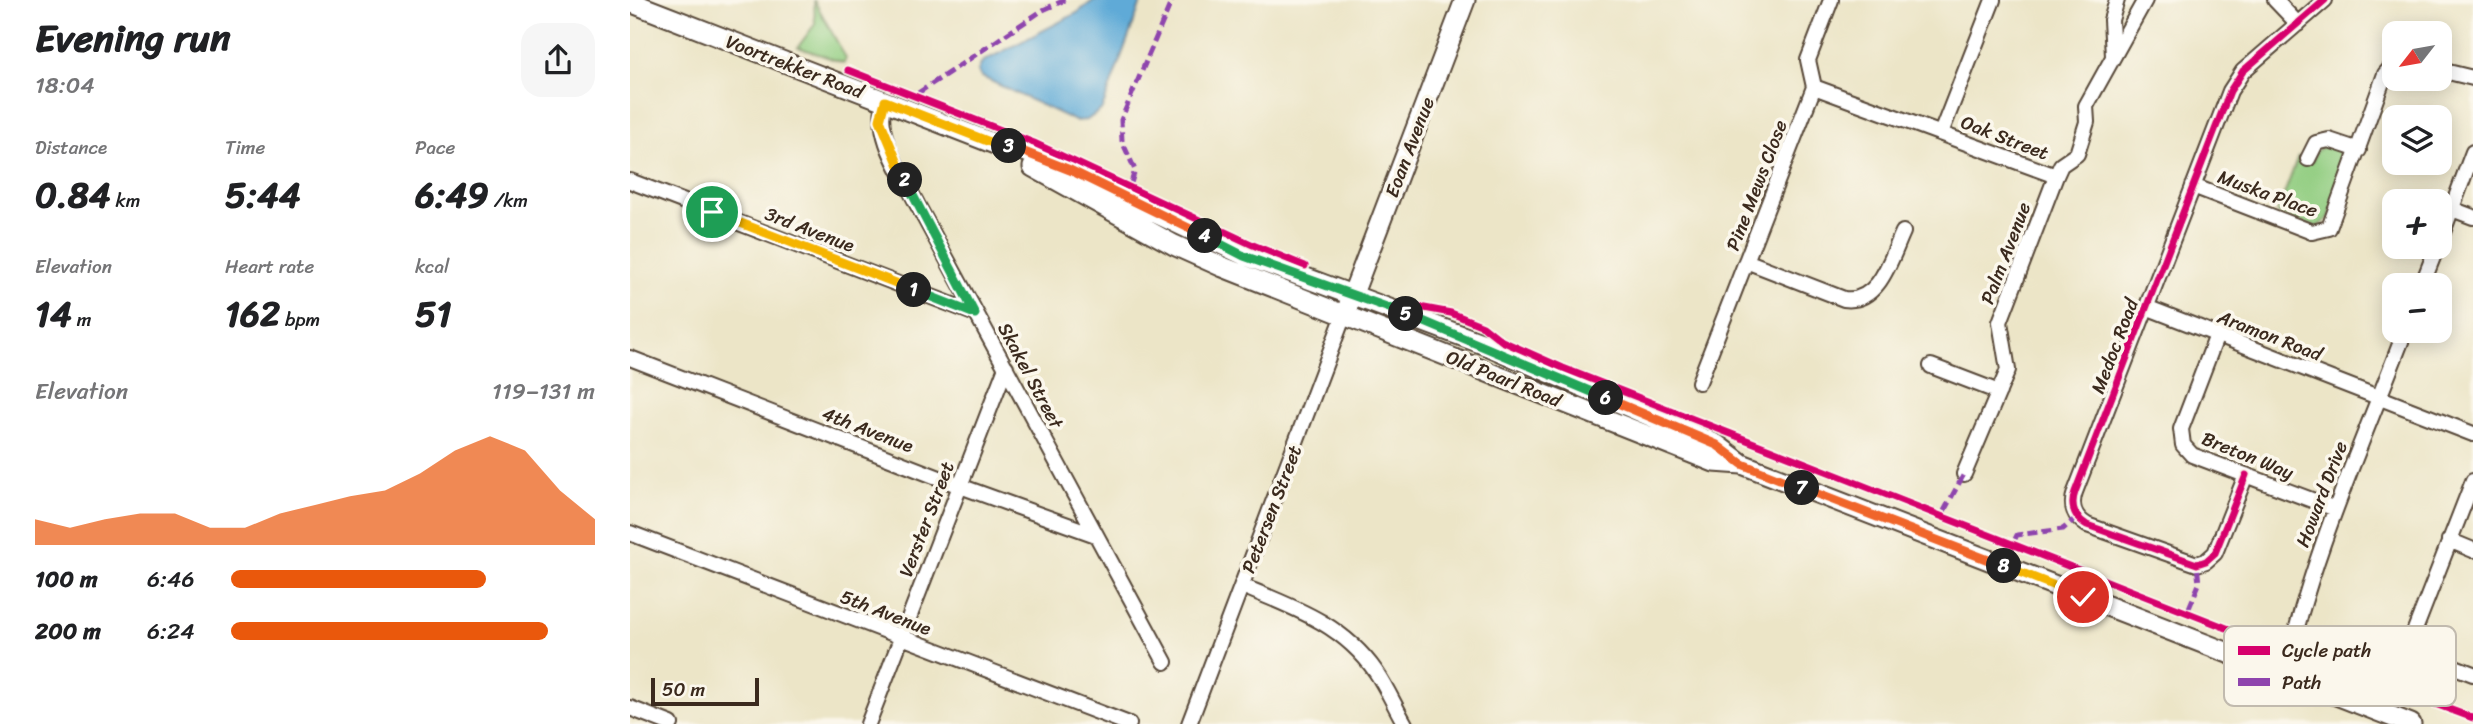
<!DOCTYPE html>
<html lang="en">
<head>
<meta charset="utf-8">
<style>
	body { margin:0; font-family:Sriracha,sans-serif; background:#f6f6f6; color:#202124; height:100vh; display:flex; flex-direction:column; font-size:26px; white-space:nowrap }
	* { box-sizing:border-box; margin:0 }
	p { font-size:23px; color:#757577 }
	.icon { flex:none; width:38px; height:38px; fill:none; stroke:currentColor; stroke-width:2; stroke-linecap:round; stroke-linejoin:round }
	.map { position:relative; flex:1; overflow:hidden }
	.side { display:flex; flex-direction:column; background:#fff; width:630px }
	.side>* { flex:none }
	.needle { width:46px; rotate:239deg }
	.controls { position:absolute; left:1752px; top:21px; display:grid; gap:14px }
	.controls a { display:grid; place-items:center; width:70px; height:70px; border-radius:14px; background:#fff; box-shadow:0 4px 18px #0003; font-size:35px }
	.scale { position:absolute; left:21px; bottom:18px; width:108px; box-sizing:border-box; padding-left:7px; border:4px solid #3b2a1e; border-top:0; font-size:19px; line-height:24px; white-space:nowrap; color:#3b2a1e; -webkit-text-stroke:5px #fbf7ec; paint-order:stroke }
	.pin { position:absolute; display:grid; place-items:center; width:60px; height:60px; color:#fff; margin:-30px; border:4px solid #fff; border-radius:50%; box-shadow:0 2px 7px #0007 }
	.km { position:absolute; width:35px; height:35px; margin:-18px; border-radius:50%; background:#222; color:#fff; font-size:19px; line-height:35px; text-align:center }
	.round { display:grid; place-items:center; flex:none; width:74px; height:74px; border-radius:21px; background:#f6f6f6 }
	.head { display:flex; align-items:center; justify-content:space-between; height:119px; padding:0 35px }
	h1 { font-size:38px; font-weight:700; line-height:52px }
	.stats { display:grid; grid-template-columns:repeat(3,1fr); gap:10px; height:119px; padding:7px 35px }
	.stats div { display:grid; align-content:center }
	.stats b { font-size:35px; font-weight:700 }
	.stats small { font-size:19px; font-weight:400 }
	.stats p { font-size:19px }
	.chart { height:196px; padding:14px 35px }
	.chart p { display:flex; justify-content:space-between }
	.chart svg { width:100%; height:126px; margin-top:7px; fill:#ea580c; opacity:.7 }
	ul { padding:0 35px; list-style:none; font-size:23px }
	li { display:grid; grid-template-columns:112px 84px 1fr; align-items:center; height:52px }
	li i { height:18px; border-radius:9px; background:#ea580c }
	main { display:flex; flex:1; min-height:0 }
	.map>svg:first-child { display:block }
	.green { fill:#93ce82; stroke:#677c50; stroke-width:2 }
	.water { fill:#5faad7; stroke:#4d6a7a; stroke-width:2 }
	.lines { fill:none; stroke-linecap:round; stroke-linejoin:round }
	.street-casing { stroke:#564637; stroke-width:18 }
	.secondary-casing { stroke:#564637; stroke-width:23 }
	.street { stroke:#fff; stroke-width:14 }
	.secondary { stroke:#fff; stroke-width:19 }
	.quiet { stroke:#8e44ad; stroke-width:5; stroke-dasharray:10 5; stroke-linecap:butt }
	.cycleway-casing { stroke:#fbf7ec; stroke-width:11 }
	.cycleway { stroke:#d6006c; stroke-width:7 }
	.split-1-casing { stroke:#fff; stroke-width:14 }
	.split-2-casing { stroke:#fff; stroke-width:14 }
	.split-3-casing { stroke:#fff; stroke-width:14 }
	.split-4-casing { stroke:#fff; stroke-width:14 }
	.split-5-casing { stroke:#fff; stroke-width:14 }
	.split-6-casing { stroke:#fff; stroke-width:14 }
	.split-7-casing { stroke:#fff; stroke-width:14 }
	.split-8-casing { stroke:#fff; stroke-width:14 }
	.split-9-casing { stroke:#fff; stroke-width:14 }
	.split-1 { stroke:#f5b400; stroke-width:9 }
	.split-2 { stroke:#22a559; stroke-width:9 }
	.split-3 { stroke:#f5b400; stroke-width:9 }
	.split-4 { stroke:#f0652b; stroke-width:9 }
	.split-5 { stroke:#22a559; stroke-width:9 }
	.split-6 { stroke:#22a559; stroke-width:9 }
	.split-7 { stroke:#f0652b; stroke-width:9 }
	.split-8 { stroke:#f0652b; stroke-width:9 }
	.split-9 { stroke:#f5b400; stroke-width:9 }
	.labels { text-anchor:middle; stroke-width:7; stroke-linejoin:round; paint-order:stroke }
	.street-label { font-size:19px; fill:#3b2a1e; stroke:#fbf7ec }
	.key { fill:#fbf7ec; stroke:#c1baae; stroke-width:2 }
	.key-label { font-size:19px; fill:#3b2a1e }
</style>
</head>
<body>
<main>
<section class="side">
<div class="head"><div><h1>Evening run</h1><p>18:04</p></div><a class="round"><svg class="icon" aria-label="share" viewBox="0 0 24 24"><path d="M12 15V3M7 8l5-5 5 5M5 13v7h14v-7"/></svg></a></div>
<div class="stats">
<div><p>Distance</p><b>0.84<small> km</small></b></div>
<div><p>Time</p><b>5:44</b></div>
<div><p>Pace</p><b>6:49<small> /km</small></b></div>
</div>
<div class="stats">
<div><p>Elevation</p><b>14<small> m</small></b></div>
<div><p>Heart rate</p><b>162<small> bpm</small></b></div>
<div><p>kcal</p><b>51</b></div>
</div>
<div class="chart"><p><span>Elevation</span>119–131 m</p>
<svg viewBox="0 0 160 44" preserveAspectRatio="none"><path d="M0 44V35L10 38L20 35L30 33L40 33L50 38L60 38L70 33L80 30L90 27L100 25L110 19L120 11L130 6L140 11L150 25L160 35V44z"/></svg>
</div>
<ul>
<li><b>100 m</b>6:46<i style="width:70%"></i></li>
<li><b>200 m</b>6:24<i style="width:87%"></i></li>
</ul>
</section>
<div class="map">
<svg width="1843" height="724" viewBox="0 0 1843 724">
	<rect width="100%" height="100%" fill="#fbf7ec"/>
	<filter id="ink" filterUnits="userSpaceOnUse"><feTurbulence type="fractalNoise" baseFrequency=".0143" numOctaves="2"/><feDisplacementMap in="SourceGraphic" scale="14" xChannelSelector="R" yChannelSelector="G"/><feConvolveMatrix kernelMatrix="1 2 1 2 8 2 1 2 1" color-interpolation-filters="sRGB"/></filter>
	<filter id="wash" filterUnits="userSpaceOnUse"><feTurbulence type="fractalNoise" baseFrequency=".00686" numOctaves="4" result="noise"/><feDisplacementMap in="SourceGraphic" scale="28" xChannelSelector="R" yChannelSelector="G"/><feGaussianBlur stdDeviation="1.57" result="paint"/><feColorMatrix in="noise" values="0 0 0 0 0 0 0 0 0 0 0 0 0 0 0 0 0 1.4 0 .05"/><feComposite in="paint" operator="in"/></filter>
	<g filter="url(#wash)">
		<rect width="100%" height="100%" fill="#ece5c7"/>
		<path class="green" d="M184,0L216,58L214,63L168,47L185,24Z
			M1696,145L1719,157L1699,218L1687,227L1647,213L1668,157L1682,162L1686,151Z"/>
		<path class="water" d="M464,0H512L472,109L457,120L445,121L352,77L348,71L352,62L447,13Z"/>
	</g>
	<g filter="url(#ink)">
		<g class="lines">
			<defs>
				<path id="street" d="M1645,0L1668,24
					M1483,56L1481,20L1487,0
					M1810,70L1843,78
					M1184,87L1426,176
					M255,101C243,135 273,175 287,204L535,662
					M1311,133L1363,0
					M1678,159L1686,143L1699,140L1729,150
					M0,181L346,314
					M1563,186L1682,232L1699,228L1755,74L1764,64
					M1822,209L1843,217
					M1810,240L1843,152
					M1116,261L1214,299C1249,304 1261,258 1273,232
					M1792,285L1807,247
					M1516,307L1843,434
					M1587,335L1551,429L1553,445L1562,455L1703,508
					M0,358L330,486L463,534
					M1301,366L1369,392
					M1069,382L1184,87L1178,60L1201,0
					M1334,474L1378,370L1370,322L1426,176L1431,165L1447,154L1457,122L1456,106L1515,0
					M1616,475L1585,553L1576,561L1567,564L1457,525C1444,517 1440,506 1445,492L1600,91L1613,71L1695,0
					M1843,481L1783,635L1794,655L1843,674
					M0,533L499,724
					M1819,540L1843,550
					M612,586C663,607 713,624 746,672C757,688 765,707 775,724
					M1655,676C1681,555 1732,445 1775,331
					M0,708L41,724
					M238,724L376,367
					M559,724L714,315"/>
				<path id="secondary" d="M0,2L370,146L386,147L614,255L859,346L1087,445L1112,464L1781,724
					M403,167L544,245L593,267L1084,462L1112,464
					M719,304L835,0"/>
			</defs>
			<use href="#street" class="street-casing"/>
			<use href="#secondary" class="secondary-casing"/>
			<use href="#street" class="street"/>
			<use href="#secondary" class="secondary"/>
			<path class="quiet" d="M288,93L413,10L435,0
				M501,183L505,170L492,141L491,120L542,0
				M1314,511L1334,474
				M1385,539L1387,535L1433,529L1447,517
				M1559,608L1569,584L1567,564"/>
			<defs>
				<path id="cycleway" d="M218,70L404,143L623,245L675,266
					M773,304L821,313L853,326L872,341L933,368L1617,636
					M1616,475L1585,553L1576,561L1567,564L1457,525C1444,517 1440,506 1445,492L1600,91L1613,71L1695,0
					M1711,669L1843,718"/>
			</defs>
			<use href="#cycleway" class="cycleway-casing"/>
			<use href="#cycleway" class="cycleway"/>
		</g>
	</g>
	<g class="lines" filter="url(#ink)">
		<defs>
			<path id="split-1" d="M82,212L284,290"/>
			<path id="split-2" d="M275,180L345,314L284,290"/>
			<path id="split-3" d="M275,180L250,120L255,101L370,146H379"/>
			<path id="split-4" d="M379,146L440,170L575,236"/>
			<path id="split-5" d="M575,236L614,256L776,314"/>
			<path id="split-6" d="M776,314L976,398"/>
			<path id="split-7" d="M976,398L1087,445L1112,464L1172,488"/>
			<path id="split-8" d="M1172,488L1374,566"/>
			<path id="split-9" d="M1374,566L1453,597"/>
		</defs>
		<use href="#split-1" class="split-1-casing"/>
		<use href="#split-2" class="split-2-casing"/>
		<use href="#split-3" class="split-3-casing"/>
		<use href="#split-4" class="split-4-casing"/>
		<use href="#split-5" class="split-5-casing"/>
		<use href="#split-6" class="split-6-casing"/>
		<use href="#split-7" class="split-7-casing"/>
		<use href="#split-8" class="split-8-casing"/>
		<use href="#split-9" class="split-9-casing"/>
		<use href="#split-1" class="split-1"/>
		<use href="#split-2" class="split-2"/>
		<use href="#split-3" class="split-3"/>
		<use href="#split-4" class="split-4"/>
		<use href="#split-5" class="split-5"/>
		<use href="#split-6" class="split-6"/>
		<use href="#split-7" class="split-7"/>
		<use href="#split-8" class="split-8"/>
		<use href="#split-9" class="split-9"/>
	</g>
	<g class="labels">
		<g class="street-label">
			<text transform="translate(165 66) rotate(21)" y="7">Voortrekker Road</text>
			<text transform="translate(1375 137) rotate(21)" y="7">Oak Street</text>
			<text transform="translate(779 147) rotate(-69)" y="7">Eoan Avenue</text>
			<text transform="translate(1126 185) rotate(-69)" y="7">Pine Mews Close</text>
			<text transform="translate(1638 193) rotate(20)" y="7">Muska Place</text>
			<text transform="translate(180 229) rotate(21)" y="7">3rd Avenue</text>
			<text transform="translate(1375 253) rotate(-69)" y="7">Palm Avenue</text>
			<text transform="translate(1640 335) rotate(21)" y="7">Aramon Road</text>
			<text transform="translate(1484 346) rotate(-69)" y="7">Medoc Road</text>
			<text transform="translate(401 375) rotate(62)" y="7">Skakel Street</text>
			<text transform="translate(874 378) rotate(22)" y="7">Old Paarl Road</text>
			<text transform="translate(238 429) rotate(21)" y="7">4th Avenue</text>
			<text transform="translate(1618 455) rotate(22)" y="7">Breton Way</text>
			<text transform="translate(1691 494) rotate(-69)" y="7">Howard Drive</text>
			<text transform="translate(641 509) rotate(-69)" y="7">Petersen Street</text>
			<text transform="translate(296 519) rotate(-69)" y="7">Verster Street</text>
			<text transform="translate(256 612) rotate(21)" y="7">5th Avenue</text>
		</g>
	</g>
	<rect x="1594" y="626" width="232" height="80" rx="10" class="key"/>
	<rect x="1608" y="646" width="32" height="9" fill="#d6006c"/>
	<rect x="1608" y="678" width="32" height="8" fill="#8e44ad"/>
	<g class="key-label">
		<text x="1652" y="657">Cycle path</text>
		<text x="1652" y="689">Path</text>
	</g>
</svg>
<div class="controls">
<a><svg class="needle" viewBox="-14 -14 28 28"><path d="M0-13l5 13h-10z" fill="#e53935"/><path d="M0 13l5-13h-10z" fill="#757577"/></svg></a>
<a><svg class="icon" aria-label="layers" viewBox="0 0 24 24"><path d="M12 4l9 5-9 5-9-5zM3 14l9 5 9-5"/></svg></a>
<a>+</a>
<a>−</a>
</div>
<div class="scale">50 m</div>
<div class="pin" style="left:82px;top:212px;background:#1e9e55"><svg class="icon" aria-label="arrive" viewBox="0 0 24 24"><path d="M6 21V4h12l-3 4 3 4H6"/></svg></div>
<div class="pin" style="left:1453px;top:597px;background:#d93025"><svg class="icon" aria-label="check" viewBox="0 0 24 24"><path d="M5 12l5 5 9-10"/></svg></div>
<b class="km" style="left:284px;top:290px">1</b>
<b class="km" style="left:275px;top:180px">2</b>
<b class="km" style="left:379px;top:146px">3</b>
<b class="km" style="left:575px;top:236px">4</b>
<b class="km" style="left:776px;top:314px">5</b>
<b class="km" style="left:976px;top:398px">6</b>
<b class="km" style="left:1172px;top:488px">7</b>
<b class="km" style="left:1374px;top:566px">8</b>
</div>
</main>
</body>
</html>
